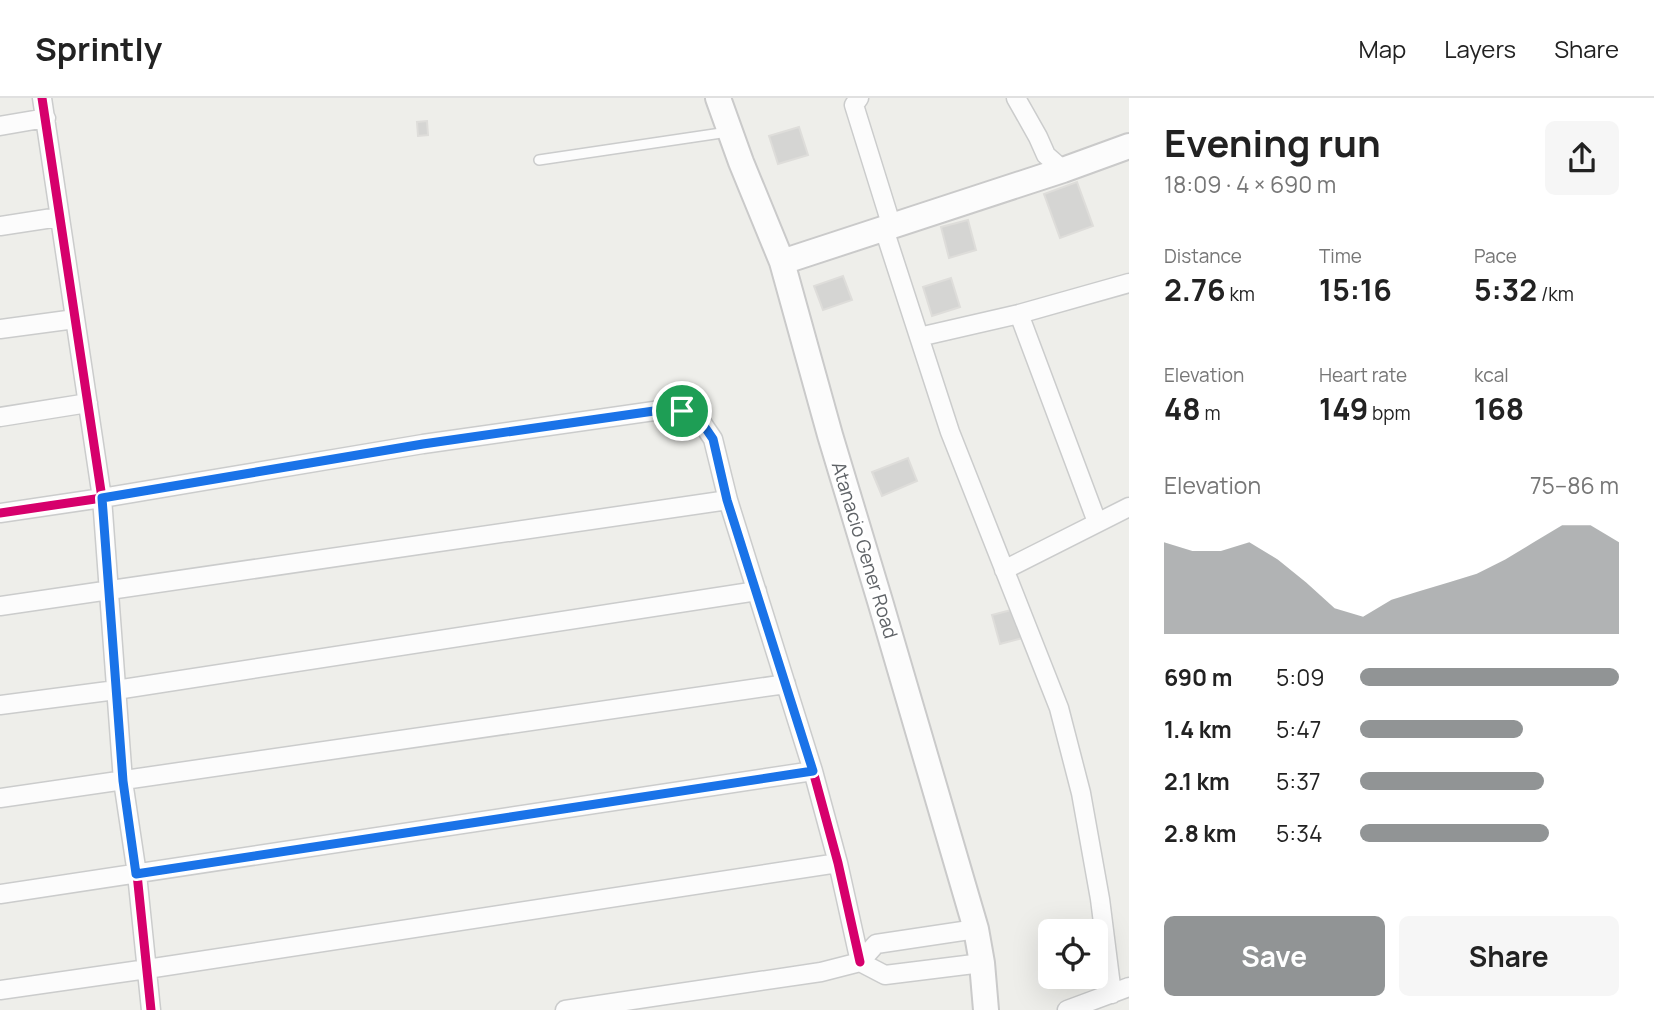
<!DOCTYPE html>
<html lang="en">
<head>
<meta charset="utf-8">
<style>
	body { margin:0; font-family:Manrope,sans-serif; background:#f6f6f6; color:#222; height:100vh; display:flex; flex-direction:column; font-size:26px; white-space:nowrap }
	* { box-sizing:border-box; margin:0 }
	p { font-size:23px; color:#767676 }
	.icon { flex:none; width:38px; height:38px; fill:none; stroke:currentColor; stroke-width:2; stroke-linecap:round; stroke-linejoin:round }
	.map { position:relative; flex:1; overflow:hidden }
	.details { display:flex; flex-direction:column; background:#fff; width:525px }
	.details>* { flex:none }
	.buttons { position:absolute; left:1038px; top:821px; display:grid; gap:14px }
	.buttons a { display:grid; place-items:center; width:70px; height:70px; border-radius:10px; background:#fff; box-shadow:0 7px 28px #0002; font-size:35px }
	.pin { position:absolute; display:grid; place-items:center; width:60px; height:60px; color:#fff; margin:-30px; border:4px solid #fff; border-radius:50%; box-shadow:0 2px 7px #0007 }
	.round { display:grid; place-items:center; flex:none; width:74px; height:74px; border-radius:10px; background:#f6f6f6 }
	.overview { display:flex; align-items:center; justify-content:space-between; height:119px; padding:0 35px }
	h1 { font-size:38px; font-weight:700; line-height:52px }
	.metrics { display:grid; grid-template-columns:repeat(3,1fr); gap:10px; height:119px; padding:7px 35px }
	.metrics div { display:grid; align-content:center }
	.metrics b { font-size:30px; font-weight:700 }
	.metrics small { font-size:19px; font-weight:400 }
	.metrics p { font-size:19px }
	.chart { height:196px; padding:14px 35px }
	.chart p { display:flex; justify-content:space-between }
	.chart svg { width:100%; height:126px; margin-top:7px; fill:#919495; opacity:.7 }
	.primary-button { display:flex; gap:14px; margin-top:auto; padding:14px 35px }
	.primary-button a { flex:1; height:80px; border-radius:10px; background:#919495; color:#fff; font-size:28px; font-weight:700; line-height:80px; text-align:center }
	.primary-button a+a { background:#f6f6f6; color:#222 }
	ul { padding:0 35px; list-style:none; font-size:23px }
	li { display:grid; grid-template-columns:112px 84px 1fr; align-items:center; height:52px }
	li i { height:18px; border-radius:9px; background:#919495 }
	header { display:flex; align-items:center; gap:42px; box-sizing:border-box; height:98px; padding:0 35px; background:#fff; border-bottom:2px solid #e0e0e0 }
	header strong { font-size:33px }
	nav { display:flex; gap:38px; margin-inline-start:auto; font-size:24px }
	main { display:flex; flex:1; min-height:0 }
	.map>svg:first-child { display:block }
	.building { fill:#d5d5d3; stroke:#deddda; stroke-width:2 }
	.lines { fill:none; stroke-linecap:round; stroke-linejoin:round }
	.lane-casing { stroke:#cbcccc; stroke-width:12 }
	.street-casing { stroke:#cbcccc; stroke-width:21 }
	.secondary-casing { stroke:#cacaca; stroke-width:28 }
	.lane { stroke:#fcfcfc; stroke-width:9 }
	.street { stroke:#fcfcfc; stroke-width:18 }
	.secondary { stroke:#fcfcfc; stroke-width:24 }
	.cycleway-casing { stroke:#fff; stroke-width:13 }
	.cycleway { stroke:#d6006c; stroke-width:9 }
	.route-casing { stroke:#fff; stroke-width:14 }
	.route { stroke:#1a73e8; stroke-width:9 }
	.labels { text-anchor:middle; stroke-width:6; stroke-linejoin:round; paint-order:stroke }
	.street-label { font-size:19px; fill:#5f6367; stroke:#fff }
</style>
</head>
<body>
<header>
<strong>Sprintly</strong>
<nav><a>Map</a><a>Layers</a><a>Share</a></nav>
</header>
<main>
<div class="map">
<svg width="1129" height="912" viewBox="0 0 1129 912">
	<rect width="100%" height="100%" fill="#eeeeea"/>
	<path class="building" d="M427,23L428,37L418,38L417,24Z
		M799,29L808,57L778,66L769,38Z
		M1077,84L1093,128L1060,140L1044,96Z
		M968,122L976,152L949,160L941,129Z
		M843,178L852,202L823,212L814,188Z
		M951,180L960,209L932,218L923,189Z
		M908,360L917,383L882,398L872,374Z
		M1015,511L1023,540L1000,546L992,517Z"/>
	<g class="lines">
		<defs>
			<path id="lane" d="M539,62L728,34"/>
			<path id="street" d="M42,0L102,400L123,683L137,776L151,912
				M859,0L854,7L892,129
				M1016,0L1038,39L1046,57L1063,72
				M0,28L46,20
				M0,128L59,119
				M884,131L950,334L1059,610L1081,695L1100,801L1112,896
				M1019,216L1097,424
				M0,231L75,221
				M919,239L1019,216L1129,185
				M0,319L88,305
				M0,415L102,400L423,346L661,312L682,313L698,319L713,341L728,402L813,673L838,765L860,864
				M1004,472L1129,409
				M0,508L728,402
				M0,607L116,592L757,493
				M0,700L786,586
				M0,796L813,673
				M860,864L885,877L982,865
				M0,892L147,871L838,765
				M565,912L821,874L860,864L876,846L976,831
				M1067,912L1129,889"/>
			<path id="secondary" d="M718,0L741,64L782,164L830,337L880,503L976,831L982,865L986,912
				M782,164L1063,72L1129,48"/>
		</defs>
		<use href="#lane" class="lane-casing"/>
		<use href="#street" class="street-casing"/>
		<use href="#secondary" class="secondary-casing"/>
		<use href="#lane" class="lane"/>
		<use href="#street" class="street"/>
		<use href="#secondary" class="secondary"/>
		<defs>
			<path id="cycleway" d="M42,0L102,400L123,683L137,776L151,912
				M0,415L102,400L423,346L661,312L682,313L698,319L713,341L728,402L813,673L838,765L860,864"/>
		</defs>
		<use href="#cycleway" class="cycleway-casing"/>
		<use href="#cycleway" class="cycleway"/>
	</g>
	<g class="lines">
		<defs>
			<path id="route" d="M661,312L682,313L698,319L713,341L727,402L813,673L136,776L123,683L102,400L423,346Z"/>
		</defs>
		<use href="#route" class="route-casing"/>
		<use href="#route" class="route"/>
	</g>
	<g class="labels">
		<g class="street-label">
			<text transform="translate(865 452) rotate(73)" y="7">Atanacio Gener Road</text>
		</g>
	</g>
</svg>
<div class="buttons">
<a><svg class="icon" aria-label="locate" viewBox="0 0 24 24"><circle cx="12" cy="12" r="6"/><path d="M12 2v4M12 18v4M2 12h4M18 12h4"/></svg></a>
</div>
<div class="pin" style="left:682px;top:313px;background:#1e9e55"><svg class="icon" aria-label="arrive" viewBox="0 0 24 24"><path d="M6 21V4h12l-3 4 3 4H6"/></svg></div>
</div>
<section class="details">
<div class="overview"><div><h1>Evening run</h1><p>18:09 · 4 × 690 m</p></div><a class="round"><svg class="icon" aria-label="share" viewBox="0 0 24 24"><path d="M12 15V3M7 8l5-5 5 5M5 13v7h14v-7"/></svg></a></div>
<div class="metrics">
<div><p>Distance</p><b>2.76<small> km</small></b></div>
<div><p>Time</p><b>15:16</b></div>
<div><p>Pace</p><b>5:32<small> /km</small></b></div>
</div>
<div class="metrics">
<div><p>Elevation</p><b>48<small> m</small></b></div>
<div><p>Heart rate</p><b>149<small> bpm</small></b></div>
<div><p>kcal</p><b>168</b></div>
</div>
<div class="chart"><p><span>Elevation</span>75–86 m</p>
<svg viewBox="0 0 160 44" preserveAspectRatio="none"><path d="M0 44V12L10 15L20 15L30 12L40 18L50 26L60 35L70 38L80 32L90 29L100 26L110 23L120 18L130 12L140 6L150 6L160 12V44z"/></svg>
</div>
<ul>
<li><b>690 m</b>5:09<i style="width:100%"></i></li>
<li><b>1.4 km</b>5:47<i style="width:63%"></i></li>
<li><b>2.1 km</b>5:37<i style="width:71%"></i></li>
<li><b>2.8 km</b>5:34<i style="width:73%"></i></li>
</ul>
<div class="primary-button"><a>Save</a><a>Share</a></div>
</section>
</main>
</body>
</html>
